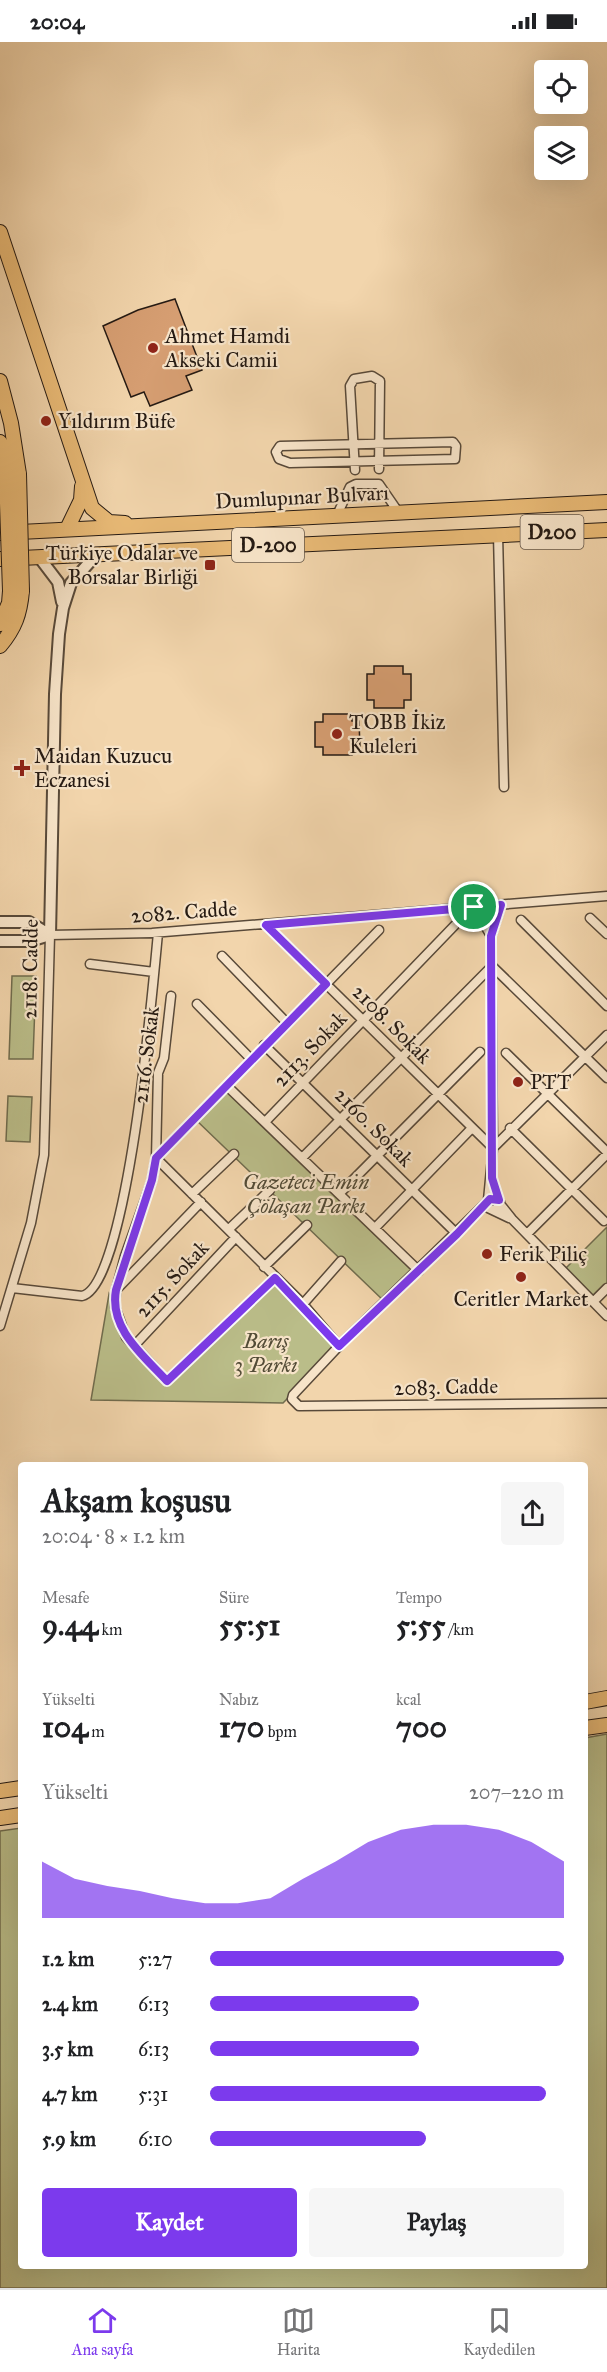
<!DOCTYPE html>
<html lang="tr">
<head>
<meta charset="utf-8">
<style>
	body { margin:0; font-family:"IM FELL Great Primer",serif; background:#f6f6f6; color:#202124; height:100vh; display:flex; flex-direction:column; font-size:22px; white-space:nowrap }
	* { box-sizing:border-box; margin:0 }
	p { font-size:20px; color:#757577 }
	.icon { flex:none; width:33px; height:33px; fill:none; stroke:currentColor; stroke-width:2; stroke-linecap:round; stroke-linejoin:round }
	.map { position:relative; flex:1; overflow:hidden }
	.details { position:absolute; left:18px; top:1420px; width:570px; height:807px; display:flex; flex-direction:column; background:#fff; border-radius:6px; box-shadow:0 6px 24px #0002 }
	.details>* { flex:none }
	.fabs { position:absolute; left:534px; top:18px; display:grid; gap:12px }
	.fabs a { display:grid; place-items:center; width:54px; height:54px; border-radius:6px; background:#fff; box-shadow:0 6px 24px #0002; font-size:30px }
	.pin { position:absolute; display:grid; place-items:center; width:51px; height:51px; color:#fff; margin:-26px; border:3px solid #fff; border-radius:50%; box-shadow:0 2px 6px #0007 }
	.round { display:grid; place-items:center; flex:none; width:63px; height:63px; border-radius:6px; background:#f6f6f6 }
	.summary { display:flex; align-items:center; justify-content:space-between; height:102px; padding:0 24px }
	h1 { font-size:33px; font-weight:700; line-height:45px }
	.figures { display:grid; grid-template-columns:repeat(3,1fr); gap:9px; height:102px; padding:6px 24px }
	.figures div { display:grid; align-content:center }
	.figures b { font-size:30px; font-weight:700 }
	.figures small { font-size:16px; font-weight:400 }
	.figures p { font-size:16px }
	.chart { height:168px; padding:12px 24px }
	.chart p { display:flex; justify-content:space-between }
	.chart svg { width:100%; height:108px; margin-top:6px; fill:#7c3aed; opacity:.7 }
	.button { display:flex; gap:12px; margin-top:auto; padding:12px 24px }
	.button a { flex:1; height:69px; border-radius:6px; background:#7c3aed; color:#fff; font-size:24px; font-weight:700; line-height:69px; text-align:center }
	.button a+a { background:#f6f6f6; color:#202124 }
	ul { padding:0 24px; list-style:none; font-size:20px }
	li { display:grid; grid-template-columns:96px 72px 1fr; align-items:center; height:45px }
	li i { height:15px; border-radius:8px; background:#7c3aed }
	.status { display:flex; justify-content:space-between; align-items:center; height:42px; padding:0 30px; background:#fff; direction:ltr }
	.status svg { height:16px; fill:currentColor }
	.tabs { display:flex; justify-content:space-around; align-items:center; height:84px; border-top:2px solid #e0e0e0; background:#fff; font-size:16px; color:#757577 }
	.tabs a { display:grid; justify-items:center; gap:3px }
	.tabs .on { color:#7c3aed }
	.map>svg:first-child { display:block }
	.green { fill:#babd89; stroke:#706c4e; stroke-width:1.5 }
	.building { fill:#d69e72; stroke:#251a13; stroke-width:1.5 }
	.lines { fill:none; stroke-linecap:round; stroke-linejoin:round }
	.minor-casing { stroke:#584939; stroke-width:11 }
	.tertiary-casing { stroke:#584939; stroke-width:14 }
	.primary-casing { stroke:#251a13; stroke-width:16 }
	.trunk-casing { stroke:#251a13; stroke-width:16 }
	.minor { stroke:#f7e4c9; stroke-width:8 }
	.tertiary { stroke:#f7e4c9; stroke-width:10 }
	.primary { stroke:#e9ba76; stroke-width:14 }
	.trunk { stroke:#e9ba76; stroke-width:14 }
	.primary-bridge-casing { stroke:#251a13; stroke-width:16; stroke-linecap:butt }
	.primary-bridge { stroke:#e9ba76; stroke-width:14 }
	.route-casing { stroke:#fff; stroke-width:12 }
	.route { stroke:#7c3aed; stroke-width:8 }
	.poi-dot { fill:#8f2418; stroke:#f7e4c9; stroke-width:2 }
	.labels { text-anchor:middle; stroke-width:4.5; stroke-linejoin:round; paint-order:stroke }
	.shield { fill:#f7e4c9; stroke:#64574a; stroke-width:1.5 }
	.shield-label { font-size:20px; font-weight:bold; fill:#251a13 }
	.poi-label { font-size:21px; fill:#251a13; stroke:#f7e4c9; text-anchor:start }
	.street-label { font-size:21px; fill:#251a13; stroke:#f7e4c9 }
	.park-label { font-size:21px; font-style:italic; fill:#524b36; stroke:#f7e4c9 }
</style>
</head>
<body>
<div class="status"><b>20:04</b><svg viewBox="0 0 49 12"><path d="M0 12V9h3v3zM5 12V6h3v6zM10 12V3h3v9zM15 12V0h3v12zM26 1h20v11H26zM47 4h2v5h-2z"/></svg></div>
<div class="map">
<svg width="607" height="2246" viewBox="0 0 607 2246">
	<rect width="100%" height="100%" fill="#f2d5ac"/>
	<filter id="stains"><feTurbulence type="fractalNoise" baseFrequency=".00333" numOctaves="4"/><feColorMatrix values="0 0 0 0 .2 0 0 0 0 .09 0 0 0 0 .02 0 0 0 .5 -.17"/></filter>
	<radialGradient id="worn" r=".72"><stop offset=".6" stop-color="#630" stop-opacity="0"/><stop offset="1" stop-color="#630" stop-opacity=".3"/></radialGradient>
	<path class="green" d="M12,934H36L33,1017H9Z
		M227,1044L419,1229L386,1261L194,1076Z
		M8,1054L32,1055L30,1100L6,1099Z
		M607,1185V1245L593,1260L563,1229Z
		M275,1236L339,1304L283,1361L91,1358L109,1252L126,1295L167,1339Z
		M607,1692V2246H0V1789L21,1786V2224H585V1696Z"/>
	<path class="building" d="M175,257L202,328L186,334L192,348L150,364L144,350L131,355L103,284L138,268Z
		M374,624H403V632H411V658H404V666H374V658H367V632H374Z
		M323,672H352V679H359L360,706H352V713H323V705H315V680H323Z"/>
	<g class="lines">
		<defs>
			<path id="minor" d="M453,400L456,404L455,417L290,421L279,417L276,410L280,404Z
				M355,428L350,344L354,337L372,334L380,339L379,427
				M337,473L350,445L356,442H379L399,471
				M498,492L504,745
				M474,865L491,894
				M590,876L607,892
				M521,878L607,964
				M266,883L493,1106L607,993
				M222,914L287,981
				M90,922L154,930
				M171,954L164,1016L158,1031L156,1116L152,1138L125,1214L116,1248L115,1265L126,1295L167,1339L275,1236
				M197,962L251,1017
				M264,1003L457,1192
				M506,1011L607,1110
				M227,1044L419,1229
				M266,1079L455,883
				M510,1086L604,1179
				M302,1116L492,924L607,1036
				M192,1152L234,1112
				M339,1152L480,1010
				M488,1158L493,1106L491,894L501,863
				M487,1160L339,1304L293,1353L292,1357L299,1364L607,1361
				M500,1162L512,1177L607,1274
				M496,1168L500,1160L493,1156L487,1160L488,1166L509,1176
				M375,1186L471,1087
				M229,1187L270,1148
				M527,1192L607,1112
				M264,1225L307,1183
				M12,1246L82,1254C128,1244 153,942 158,891
				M118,1246L201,1160
				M593,1260L607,1246
				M303,1262L341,1219
				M0,1284L31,1181L44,1113L50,893L152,891L607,854
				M134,1304L236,1195
				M339,1304L303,1262L156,1116L379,888"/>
			<path id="tertiary" d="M39,515L58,540L62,560
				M0,880H29L50,893
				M50,893L55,652L59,592L63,566L71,541L96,513
				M0,899H30L50,893"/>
			<path id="primary" d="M0,190L92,466L109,480L125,481
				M0,339L11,381L19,432
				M0,400L6,432
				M67,487L81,458L82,444
				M0,582L9,561L10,549
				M0,604C15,586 20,572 22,549
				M585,1660L607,1656
				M585,1686L607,1683
				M0,1749L21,1746
				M0,1776L21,1773"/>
			<path id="trunk" d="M0,491L607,460
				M0,517L607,488"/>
		</defs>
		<use href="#minor" class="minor-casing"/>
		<use href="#tertiary" class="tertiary-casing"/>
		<use href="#primary" class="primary-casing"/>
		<use href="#trunk" class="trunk-casing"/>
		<use href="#minor" class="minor"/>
		<use href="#tertiary" class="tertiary"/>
		<use href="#primary" class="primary"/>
		<use href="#trunk" class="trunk"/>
		<defs>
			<path id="primary-bridge" d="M6,432L10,549
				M19,432L22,549"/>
		</defs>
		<use href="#primary-bridge" class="primary-bridge-casing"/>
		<use href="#primary-bridge" class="primary-bridge"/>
	</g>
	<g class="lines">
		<defs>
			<path id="route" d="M501,863L491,894L492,1136L499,1158L490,1157L457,1192L339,1304L275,1236L167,1339C143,1313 109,1287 116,1248L152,1138L156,1116L326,942L266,883Z"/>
		</defs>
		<use href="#route" class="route-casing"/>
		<use href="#route" class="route"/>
	</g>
	<g class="poi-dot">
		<circle cx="153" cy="306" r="6"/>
		<circle cx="46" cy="379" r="6"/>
		<rect x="204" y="517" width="12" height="12" rx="3"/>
		<circle cx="337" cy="692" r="6"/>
		<path d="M19 717h6v6h6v6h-6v6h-6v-6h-6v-6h6z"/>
		<circle cx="518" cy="1040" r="6"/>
		<circle cx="487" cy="1212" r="6"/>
		<circle cx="521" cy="1235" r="6"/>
	</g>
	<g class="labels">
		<g class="shield">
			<rect x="520.5" y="473" width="63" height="34" rx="4.5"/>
			<rect x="232" y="486" width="72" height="34" rx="4.5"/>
		</g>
		<g class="shield-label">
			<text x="552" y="497">D200</text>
			<text x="268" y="510">D-200</text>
		</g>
		<g class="poi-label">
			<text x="165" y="301">Ahmet Hamdi<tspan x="165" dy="24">Akseki Camii</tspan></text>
			<text x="58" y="386">Yıldırım Büfe</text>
			<text x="198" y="518" text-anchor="end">Türkiye Odalar ve<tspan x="198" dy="24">Borsalar Birliği</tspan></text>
			<text x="349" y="687">TOBB İkiz<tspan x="349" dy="24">Kuleleri</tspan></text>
			<text x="34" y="721">Maidan Kuzucu<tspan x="34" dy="24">Eczanesi</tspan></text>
			<text x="530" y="1047">PTT</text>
			<text x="499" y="1219">Ferik Piliç</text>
			<text x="521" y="1264" text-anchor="middle">Ceritler Market</text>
		</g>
		<g class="street-label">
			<text transform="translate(302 455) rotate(-3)" y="7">Dumlupınar Bulvarı</text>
			<text transform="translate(184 870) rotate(-4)" y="7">2082. Cadde</text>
			<text transform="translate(30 927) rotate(-89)" y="7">2118. Cadde</text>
			<text transform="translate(392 982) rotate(45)" y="7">2108. Sokak</text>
			<text transform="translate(310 1007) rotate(-46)" y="7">2113. Sokak</text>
			<text transform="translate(146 1013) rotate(-83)" y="7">2116. Sokak</text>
			<text transform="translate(374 1085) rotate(45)" y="7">2160. Sokak</text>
			<text transform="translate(172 1237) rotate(-47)" y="7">2115. Sokak</text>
			<text transform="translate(446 1345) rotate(-1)" y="7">2083. Cadde</text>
		</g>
		<g class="park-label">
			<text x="306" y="1147">Gazeteci Emin<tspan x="306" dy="24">Çölaşan Parkı</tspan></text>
			<text x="266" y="1306">Barış<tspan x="266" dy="24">3 Parkı</tspan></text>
		</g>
	</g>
	<rect width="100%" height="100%" filter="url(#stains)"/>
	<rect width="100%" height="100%" fill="url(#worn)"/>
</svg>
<div class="fabs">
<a><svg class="icon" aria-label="locate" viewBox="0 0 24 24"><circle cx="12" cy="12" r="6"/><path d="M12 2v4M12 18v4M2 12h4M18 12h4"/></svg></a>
<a><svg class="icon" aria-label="layers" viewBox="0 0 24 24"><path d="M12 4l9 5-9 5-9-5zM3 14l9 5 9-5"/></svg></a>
</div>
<div class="pin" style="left:474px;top:865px;background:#1e9e55"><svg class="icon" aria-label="arrive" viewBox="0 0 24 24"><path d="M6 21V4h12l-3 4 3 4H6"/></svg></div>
<section class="details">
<div class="summary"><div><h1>Akşam koşusu</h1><p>20:04 · 8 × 1.2 km</p></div><a class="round"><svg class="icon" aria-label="share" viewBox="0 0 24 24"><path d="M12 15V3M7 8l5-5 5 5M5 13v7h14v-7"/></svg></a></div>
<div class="figures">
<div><p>Mesafe</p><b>9.44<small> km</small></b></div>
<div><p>Süre</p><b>55:51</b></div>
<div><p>Tempo</p><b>5:55<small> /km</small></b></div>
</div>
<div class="figures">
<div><p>Yükselti</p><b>104<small> m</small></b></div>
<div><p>Nabız</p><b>170<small> bpm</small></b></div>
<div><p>kcal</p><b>700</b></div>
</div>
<div class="chart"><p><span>Yükselti</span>207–220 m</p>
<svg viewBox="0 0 160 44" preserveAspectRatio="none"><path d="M0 44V21L10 28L20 31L30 33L40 36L50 38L60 38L70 36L80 28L90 21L100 13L110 8L120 6L130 6L140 8L150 13L160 21V44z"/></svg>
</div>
<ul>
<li><b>1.2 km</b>5:27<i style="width:100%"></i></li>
<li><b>2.4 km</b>6:13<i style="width:59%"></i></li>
<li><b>3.5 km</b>6:13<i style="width:59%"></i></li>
<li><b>4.7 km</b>5:31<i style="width:95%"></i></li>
<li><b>5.9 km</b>6:10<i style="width:61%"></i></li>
</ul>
<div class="button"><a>Kaydet</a><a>Paylaş</a></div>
</section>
</div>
<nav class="tabs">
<a class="on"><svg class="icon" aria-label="home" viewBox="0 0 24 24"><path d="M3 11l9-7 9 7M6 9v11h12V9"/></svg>Ana sayfa</a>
<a><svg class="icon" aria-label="map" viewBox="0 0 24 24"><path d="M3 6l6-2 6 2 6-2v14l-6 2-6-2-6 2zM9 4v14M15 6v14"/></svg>Harita</a>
<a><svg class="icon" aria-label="saved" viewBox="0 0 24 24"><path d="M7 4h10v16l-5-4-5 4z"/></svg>Kaydedilen</a>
</nav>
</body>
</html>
